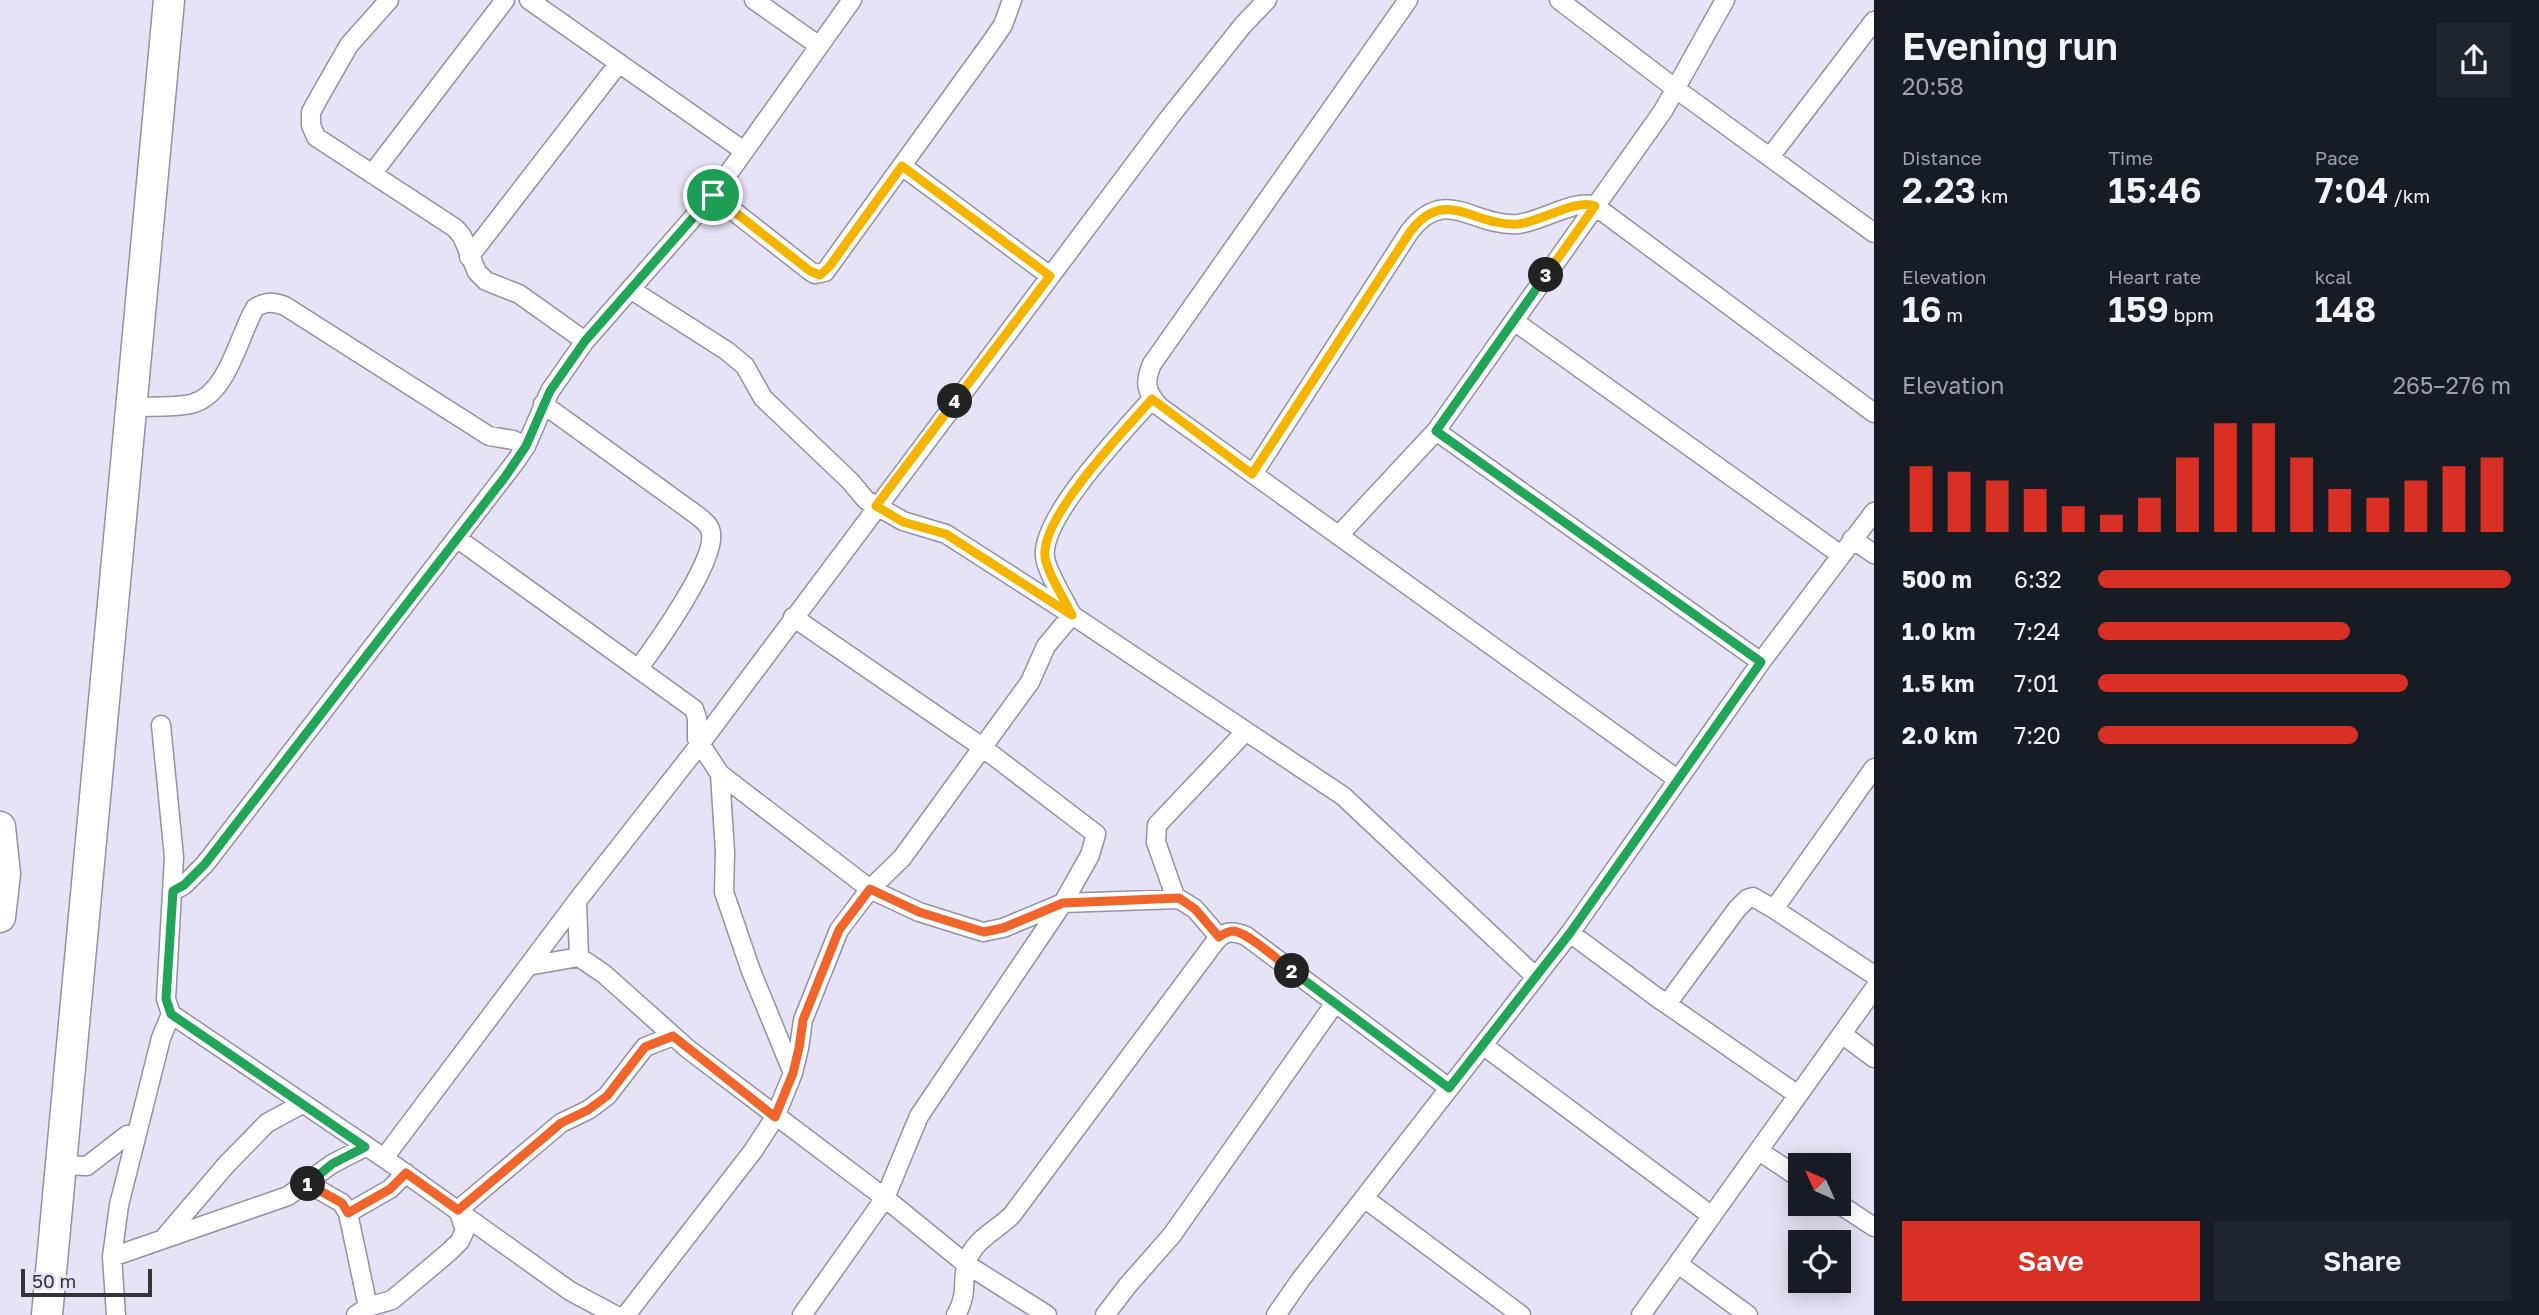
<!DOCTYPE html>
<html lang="en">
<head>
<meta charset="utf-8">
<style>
	body { margin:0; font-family:"Golos Text",sans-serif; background:#20242c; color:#f1f3f6; height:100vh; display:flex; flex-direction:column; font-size:26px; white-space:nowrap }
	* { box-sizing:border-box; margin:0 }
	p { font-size:23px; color:#9ea1a6 }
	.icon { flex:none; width:38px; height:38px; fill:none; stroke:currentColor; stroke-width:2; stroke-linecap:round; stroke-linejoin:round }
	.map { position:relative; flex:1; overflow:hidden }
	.sheet { display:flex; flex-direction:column; background:#171b24; width:665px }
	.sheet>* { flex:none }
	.needle { width:46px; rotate:315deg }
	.tools { position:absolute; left:1788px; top:1153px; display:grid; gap:14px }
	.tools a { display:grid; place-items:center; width:63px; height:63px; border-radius:0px; background:#171b24; box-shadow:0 4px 18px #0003; font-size:35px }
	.scale { position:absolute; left:21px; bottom:18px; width:131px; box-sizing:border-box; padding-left:7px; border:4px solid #34333a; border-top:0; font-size:19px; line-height:24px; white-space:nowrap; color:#34333a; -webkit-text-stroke:5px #e6e3f7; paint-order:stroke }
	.pin { position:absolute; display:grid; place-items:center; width:60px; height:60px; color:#fff; margin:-30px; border:4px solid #fff; border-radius:50%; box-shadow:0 2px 7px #0007 }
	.km { position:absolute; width:35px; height:35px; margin:-18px; border-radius:50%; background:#222; color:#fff; font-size:19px; line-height:35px; text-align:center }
	.round { display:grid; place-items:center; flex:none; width:74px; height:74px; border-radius:0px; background:#20242c }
	.head { display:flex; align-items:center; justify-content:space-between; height:119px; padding:0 28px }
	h1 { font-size:38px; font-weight:600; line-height:52px }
	.metrics { display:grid; grid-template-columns:repeat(3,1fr); gap:10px; height:119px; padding:7px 28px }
	.metrics div { display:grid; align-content:center }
	.metrics b { font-size:35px; font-weight:600 }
	.metrics small { font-size:19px; font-weight:400 }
	.metrics p { font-size:19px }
	.chart { height:196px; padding:14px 28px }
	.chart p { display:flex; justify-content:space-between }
	.chart svg { width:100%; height:126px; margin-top:7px; stroke:#d93025; stroke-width:6 }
	.action { display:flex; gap:14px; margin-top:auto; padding:14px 28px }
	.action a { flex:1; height:80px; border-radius:0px; background:#d93025; color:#fff; font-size:28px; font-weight:600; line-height:80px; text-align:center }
	.action a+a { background:#20242c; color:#f1f3f6 }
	ul { padding:0 28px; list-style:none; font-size:23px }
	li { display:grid; grid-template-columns:112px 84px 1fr; align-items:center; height:52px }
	li i { height:18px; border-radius:9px; background:#d93025 }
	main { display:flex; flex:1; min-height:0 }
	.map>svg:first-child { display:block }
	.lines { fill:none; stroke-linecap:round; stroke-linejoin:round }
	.minor-casing { stroke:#9391a3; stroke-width:21 }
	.trunk-casing { stroke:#9391a3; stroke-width:33 }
	.minor { stroke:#fff; stroke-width:18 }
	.trunk { stroke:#fff; stroke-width:30 }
	.split-1-casing { stroke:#fff; stroke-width:14 }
	.split-2-casing { stroke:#fff; stroke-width:14 }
	.split-3-casing { stroke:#fff; stroke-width:14 }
	.split-4-casing { stroke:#fff; stroke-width:14 }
	.split-5-casing { stroke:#fff; stroke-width:14 }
	.split-1 { stroke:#22a559; stroke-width:9 }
	.split-2 { stroke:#f0652b; stroke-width:9 }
	.split-3 { stroke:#22a559; stroke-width:9 }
	.split-4 { stroke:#f5b400; stroke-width:9 }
	.split-5 { stroke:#f5b400; stroke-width:9 }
</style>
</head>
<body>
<main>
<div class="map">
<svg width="1874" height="1315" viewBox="0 0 1874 1315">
	<rect width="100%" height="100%" fill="#e6e3f7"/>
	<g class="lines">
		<defs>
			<path id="minor" d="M389,0L349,45L317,101L311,112V125L316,137L455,228L462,236L477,272L486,281L519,294L585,341
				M529,0L744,151
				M754,0L818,45
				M1408,0L1152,364C1144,382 1146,393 1160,407L1677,779
				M1559,0L1676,89L1874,233
				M1770,157L1874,21
				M902,166L1050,276
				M372,174L505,0
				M713,195L810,271L815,274L825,272L992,41L1003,25L1012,0
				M469,257L619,63
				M630,289L727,351L745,366L763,398L850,481L866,500L903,521L946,534L1072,615L1343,796L1536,977
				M1514,321L1841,555
				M543,404L698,516C704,521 710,525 711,533C716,561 656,645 638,669
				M132,407C151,406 172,408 191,404C228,395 238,337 255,308C266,301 273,302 285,306L489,436L513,440L526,446
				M1436,431L1761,662
				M1253,474L1410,231C1446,185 1473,227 1518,224C1540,222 1577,198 1595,206L1874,413
				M1340,534L1436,431L1663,111L1725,0
				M458,539L694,709L697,718V739L720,774L725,852L724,892L751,971L793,1073
				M1852,539L1874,554
				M793,617L982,747L1096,834L1090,855L1063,903L919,1116L885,1198L802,1315
				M720,774L870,889L919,912L983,932L1003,928L1063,903L1179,899L1195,909L1219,937
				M173,891L184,885L205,864L516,461L526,446L550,391L585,341L713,195L852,0
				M1176,899L1156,842L1157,825L1246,731
				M577,901L579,957L604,974L688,1049L885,1198L966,1264L1047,1315
				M1774,909L1874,768
				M1570,933L1655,996L1798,1095
				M528,966L579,957
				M1667,1004L1737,909L1747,899L1753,897L1774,909L1874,975
				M171,1014L384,1158L570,1291L615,1315
				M1842,1034L1874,1058
				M1484,1046L1712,1216
				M1759,1151L1801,1179
				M384,1158L577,901L700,744L1169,118L1243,25L1267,0
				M60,1165L87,1166L127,1135L136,1134
				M307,1183L342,1203L348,1213L368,1307
				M1364,1198L1521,1315
				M1839,1204L1874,1227
				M348,1213L390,1189L406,1173
				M163,1239L226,1165L267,1123L302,1104
				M112,1257L288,1196L332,1164L365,1147
				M1678,1264L1748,1315
				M116,1315L112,1257L119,1205L161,1038L171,1014L166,999L174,857L161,725
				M356,1315L368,1307L392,1300L449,1252L460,1241L465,1230L458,1210L561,1123L588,1110L607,1096L645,1047L673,1036
				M626,1315L753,1151L775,1117L793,1073L799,1048L803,1020L839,930L870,889L902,858L1030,682L1046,646L1072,615C1065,600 1047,573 1045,557C1040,517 1126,429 1152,399
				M956,1315C969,1292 961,1282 967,1262C973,1240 997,1230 1012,1215L1212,946C1222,932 1230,929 1246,936L1449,1088
				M1105,1315L1128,1285L1172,1235L1335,1003
				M1276,1315L1301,1279L1570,933L1761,662L1874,512
				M1641,1315L1874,989"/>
			<path id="trunk" d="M0,827L5,874L0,917
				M47,1315L169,0"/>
		</defs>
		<use href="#minor" class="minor-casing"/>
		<use href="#trunk" class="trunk-casing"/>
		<use href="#minor" class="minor"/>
		<use href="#trunk" class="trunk"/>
	</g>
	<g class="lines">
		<defs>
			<path id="split-1" d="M308,1184L332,1164L365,1147L171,1014L166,999L173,891L184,885L205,864L505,477L526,446L550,391L585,341L713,195"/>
			<path id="split-2" d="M308,1184L342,1203L348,1213L390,1189L406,1173L458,1210L561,1123L588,1110L607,1096L645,1047L673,1036L775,1117L793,1073L799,1048L803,1020L839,930L870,889L919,912L984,932L1003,928L1063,903L1179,898L1195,909L1219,937C1223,934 1228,931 1234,931C1250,934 1279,961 1292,971"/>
			<path id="split-3" d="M1292,971L1449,1088L1570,933L1761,662L1436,431L1546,275"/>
			<path id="split-4" d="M955,401L876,506L903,522L946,534L1072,615C1065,600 1047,573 1045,557C1040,517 1126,429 1152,399L1252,474L1410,232C1445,185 1474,227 1518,224C1540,222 1578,198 1595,206L1546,275"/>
			<path id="split-5" d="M713,195L810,271L820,275L829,267L902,166L1050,276L955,401"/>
		</defs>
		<use href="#split-1" class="split-1-casing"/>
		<use href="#split-2" class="split-2-casing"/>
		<use href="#split-3" class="split-3-casing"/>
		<use href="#split-4" class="split-4-casing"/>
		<use href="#split-5" class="split-5-casing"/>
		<use href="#split-1" class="split-1"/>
		<use href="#split-2" class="split-2"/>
		<use href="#split-3" class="split-3"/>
		<use href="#split-4" class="split-4"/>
		<use href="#split-5" class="split-5"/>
	</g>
</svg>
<div class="tools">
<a><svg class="needle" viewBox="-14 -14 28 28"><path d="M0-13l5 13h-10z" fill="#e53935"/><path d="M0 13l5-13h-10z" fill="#9ea1a6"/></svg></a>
<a><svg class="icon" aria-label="locate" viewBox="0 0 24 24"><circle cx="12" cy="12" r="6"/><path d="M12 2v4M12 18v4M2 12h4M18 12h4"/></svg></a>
</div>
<div class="scale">50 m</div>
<div class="pin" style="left:713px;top:195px;background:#1e9e55"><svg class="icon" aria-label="arrive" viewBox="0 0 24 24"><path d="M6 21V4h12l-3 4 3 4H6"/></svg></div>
<b class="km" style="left:308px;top:1184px">1</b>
<b class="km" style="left:1292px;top:971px">2</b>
<b class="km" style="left:1546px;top:275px">3</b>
<b class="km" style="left:955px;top:401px">4</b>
</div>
<section class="sheet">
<div class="head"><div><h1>Evening run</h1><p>20:58</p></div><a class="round"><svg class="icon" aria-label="share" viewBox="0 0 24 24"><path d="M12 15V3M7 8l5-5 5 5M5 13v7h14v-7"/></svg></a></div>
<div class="metrics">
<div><p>Distance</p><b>2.23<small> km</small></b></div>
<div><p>Time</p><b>15:46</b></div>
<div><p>Pace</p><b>7:04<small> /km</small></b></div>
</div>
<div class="metrics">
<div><p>Elevation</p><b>16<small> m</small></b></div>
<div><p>Heart rate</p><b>159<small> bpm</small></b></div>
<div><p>kcal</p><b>148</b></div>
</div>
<div class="chart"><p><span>Elevation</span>265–276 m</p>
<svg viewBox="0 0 160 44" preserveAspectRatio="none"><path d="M5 44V21M15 44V23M25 44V26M35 44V29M45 44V35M55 44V38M65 44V32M75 44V18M85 44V6M95 44V6M105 44V18M115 44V29M125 44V32M135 44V26M145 44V21M155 44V18"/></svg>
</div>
<ul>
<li><b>500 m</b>6:32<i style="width:100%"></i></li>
<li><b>1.0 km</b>7:24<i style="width:61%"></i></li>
<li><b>1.5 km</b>7:01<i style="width:75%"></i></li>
<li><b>2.0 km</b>7:20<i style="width:63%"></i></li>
</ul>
<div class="action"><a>Save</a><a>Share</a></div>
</section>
</main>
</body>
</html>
